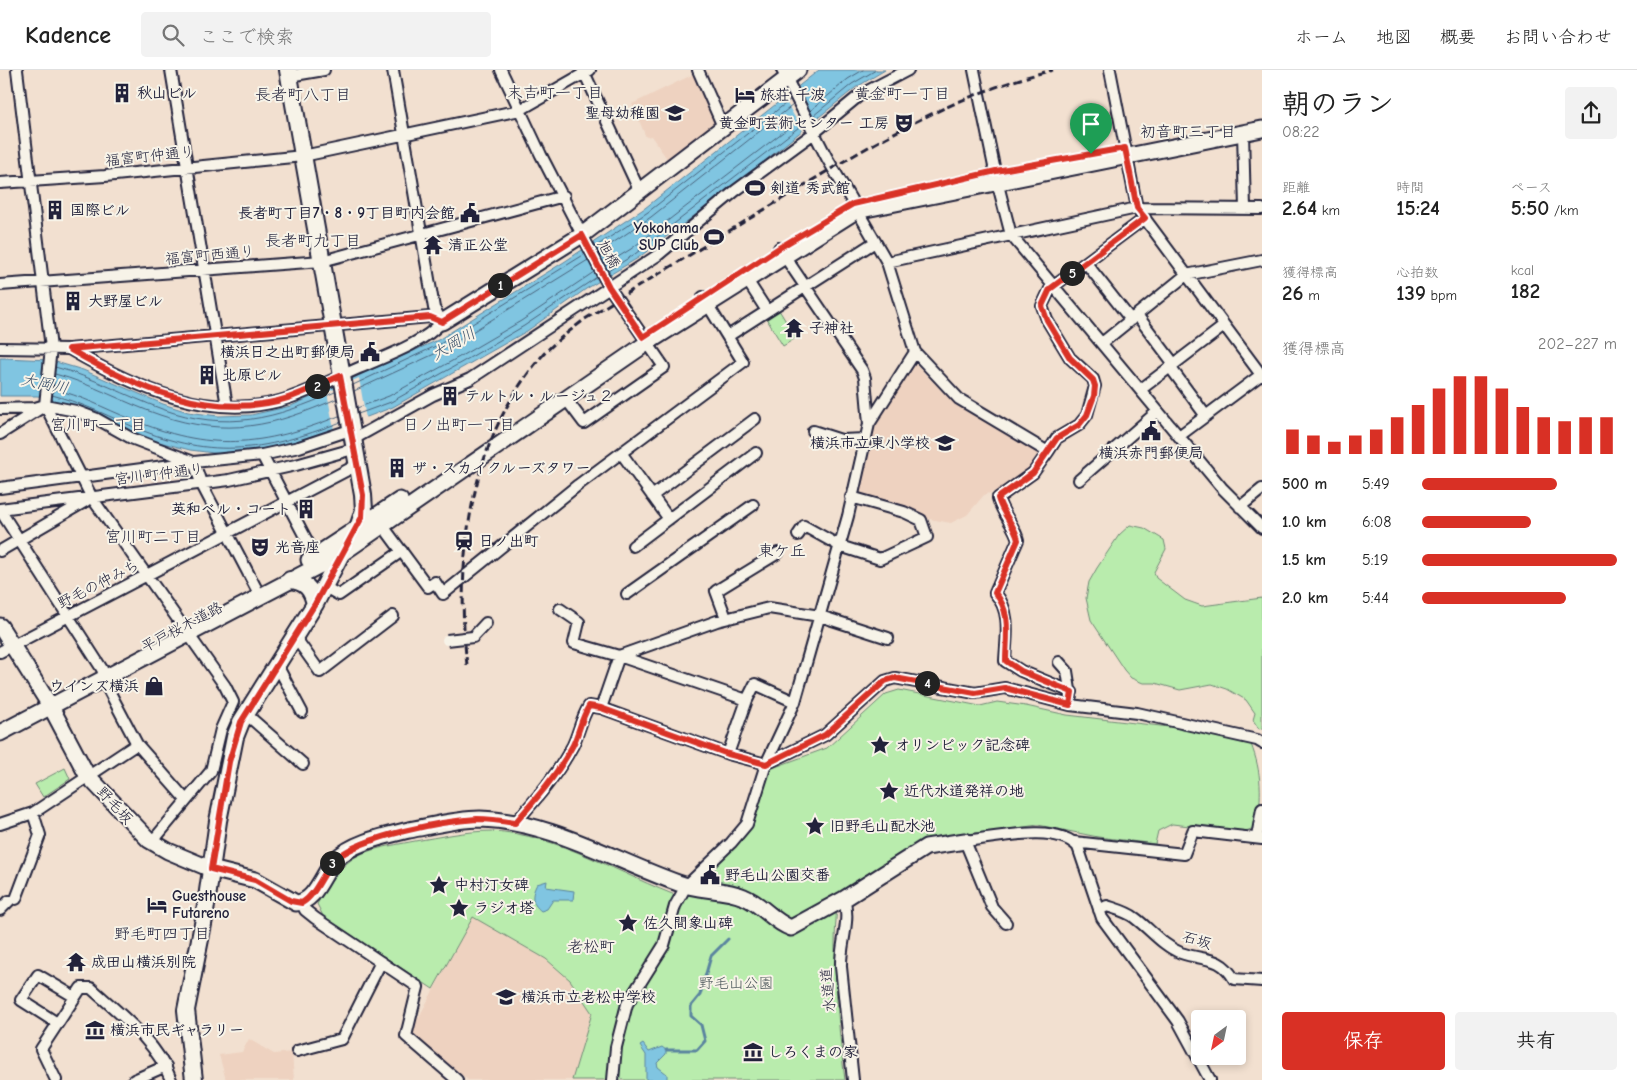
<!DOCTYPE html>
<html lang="ja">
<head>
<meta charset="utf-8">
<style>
	body { margin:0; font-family:"Comic Neue","Klee One",sans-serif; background:#f2f2f2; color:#222; height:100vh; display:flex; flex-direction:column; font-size:19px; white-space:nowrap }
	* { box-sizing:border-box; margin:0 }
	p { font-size:16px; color:#767676 }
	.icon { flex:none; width:28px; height:28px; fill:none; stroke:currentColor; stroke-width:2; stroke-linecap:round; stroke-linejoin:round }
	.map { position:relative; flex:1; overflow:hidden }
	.drawer { display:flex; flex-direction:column; background:#fff; width:375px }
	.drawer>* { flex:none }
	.needle { width:32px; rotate:213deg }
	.fabs { position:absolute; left:1191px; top:940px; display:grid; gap:10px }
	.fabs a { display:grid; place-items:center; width:55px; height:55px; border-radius:5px; background:#fff; box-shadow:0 2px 8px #0003; font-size:25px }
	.pin { position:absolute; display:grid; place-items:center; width:42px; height:42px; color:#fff; margin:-51px -21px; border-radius:50% 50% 50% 0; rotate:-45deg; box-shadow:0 0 5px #0007 }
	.pin .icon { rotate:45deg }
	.km { position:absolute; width:25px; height:25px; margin:-12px; border-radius:50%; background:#222; color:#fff; font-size:14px; line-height:25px; text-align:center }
	.round { display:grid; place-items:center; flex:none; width:52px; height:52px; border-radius:5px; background:#f2f2f2 }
	.head { display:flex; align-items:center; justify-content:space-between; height:85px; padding:0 20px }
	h1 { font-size:28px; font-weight:700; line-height:38px }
	.stats { display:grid; grid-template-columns:repeat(3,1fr); gap:8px; height:85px; padding:5px 20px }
	.stats div { display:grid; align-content:center }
	.stats b { font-size:21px; font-weight:700 }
	.stats small { font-size:14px; font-weight:400 }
	.stats p { font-size:14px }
	.chart { height:140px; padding:10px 20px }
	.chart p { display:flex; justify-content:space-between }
	.chart svg { width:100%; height:90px; margin-top:5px; stroke:#d93025; stroke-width:6 }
	.button { display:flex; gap:10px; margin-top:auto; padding:10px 20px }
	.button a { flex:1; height:58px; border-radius:5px; background:#d93025; color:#fff; font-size:20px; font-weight:700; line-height:58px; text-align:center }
	.button a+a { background:#f2f2f2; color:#222 }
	ul { padding:0 20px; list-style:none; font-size:16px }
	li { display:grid; grid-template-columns:80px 60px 1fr; align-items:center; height:38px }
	li i { height:12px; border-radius:6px; background:#d93025 }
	header { display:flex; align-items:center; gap:30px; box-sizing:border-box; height:70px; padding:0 25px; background:#fff; border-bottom:1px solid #e0e0e0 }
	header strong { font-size:24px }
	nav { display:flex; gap:28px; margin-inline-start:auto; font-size:18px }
	.search { width:350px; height:45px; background:#f2f2f2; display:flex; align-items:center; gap:12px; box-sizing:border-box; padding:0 18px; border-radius:5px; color:#767676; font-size:19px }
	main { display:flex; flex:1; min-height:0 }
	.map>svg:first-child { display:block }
	.built { fill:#eed2c0 }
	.green { fill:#b9ecad; stroke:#6e8774 }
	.water { fill:#80c5e1; stroke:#5a849f }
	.pier { fill:#f2e0d0 }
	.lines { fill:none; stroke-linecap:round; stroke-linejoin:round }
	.shore { stroke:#48637d; stroke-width:1 }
	.stream { stroke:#5a849f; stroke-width:3 }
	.street-casing { stroke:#22223b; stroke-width:14 }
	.secondary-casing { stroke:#22223b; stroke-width:19 }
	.primary-casing { stroke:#22223b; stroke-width:20 }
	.street { stroke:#f7f3e8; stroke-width:10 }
	.secondary { stroke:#f7f3e8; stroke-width:15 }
	.primary { stroke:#f7f3e8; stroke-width:16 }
	.rail { stroke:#22223b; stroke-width:3; stroke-dasharray:8 4; stroke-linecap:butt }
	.street-bridge-casing { stroke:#22223b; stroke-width:14; stroke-linecap:butt }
	.street-bridge { stroke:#f7f3e8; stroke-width:10 }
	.route-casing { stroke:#fff; stroke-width:10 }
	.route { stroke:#d93025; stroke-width:6 }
	.labels { text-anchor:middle; stroke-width:4; stroke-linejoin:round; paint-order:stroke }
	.poi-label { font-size:15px; font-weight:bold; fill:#22223b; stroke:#f7f3e8; text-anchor:start }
	.street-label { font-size:15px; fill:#22223b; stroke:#f7f3e8 }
	.park-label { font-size:15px; fill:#485458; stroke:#f7f3e8 }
	.neighbourhood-label { font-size:16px; fill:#22223b; stroke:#f7f3e8 }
	.water-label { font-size:16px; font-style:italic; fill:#3e536d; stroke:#f7f3e8 }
</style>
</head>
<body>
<header>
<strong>Kadence</strong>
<div class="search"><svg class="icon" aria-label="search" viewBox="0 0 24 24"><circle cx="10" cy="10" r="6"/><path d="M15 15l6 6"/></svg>ここで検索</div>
<nav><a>ホーム</a><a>地図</a><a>概要</a><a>お問い合わせ</a></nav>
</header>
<main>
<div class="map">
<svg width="1262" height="1010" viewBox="0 0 1262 1010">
	<rect width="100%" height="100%" fill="#f2e0d0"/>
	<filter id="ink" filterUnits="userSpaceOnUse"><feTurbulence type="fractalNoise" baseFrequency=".02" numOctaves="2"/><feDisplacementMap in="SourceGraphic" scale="10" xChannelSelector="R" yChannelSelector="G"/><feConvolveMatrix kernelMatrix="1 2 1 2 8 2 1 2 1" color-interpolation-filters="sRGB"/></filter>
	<g filter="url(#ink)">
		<path class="built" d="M696,3L719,52L668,90L651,66L646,67L632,34Z
			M914,293L956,335L1040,383L1037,394L1010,416L984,425L967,445L951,453L924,448L854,426L870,363Z
			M473,846L546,889L570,910L592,943L572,1010H468L454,998L451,1000L415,970L412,960Z
			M249,969L274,984L292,982L294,1010H226L219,985L242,982Z"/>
		<path class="green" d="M779,240L796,268L783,276L766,248Z
			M1130,455L1144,458L1164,470L1166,479L1154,502L1156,508L1185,530L1202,536L1262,528V658L1259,659L1253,650L1255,643L1246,630L1227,619L1212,614L1180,620L1155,613H1143L1131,608L1124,600L1091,550L1086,528L1089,512L1097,498L1119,465Z
			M899,620L980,636L997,632L1026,636L1067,645L1169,657L1240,670L1251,674C1262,703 1262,725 1257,757L1243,762L1172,754L1158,761L1155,774L1098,767L1038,755L918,772L859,809L837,827C837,842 835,857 835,873C835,918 839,965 845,1010H572L592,943L570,910L546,889L473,847L433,919L323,846L317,834C348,781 357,782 415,771C439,767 467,761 491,761C559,764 620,805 683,828L688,822H697L704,805L744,760L767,700L827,678L886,624Z
			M65,698L70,709L43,727L35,714Z"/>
		<path class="water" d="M819,0H885L855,18L726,122L638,188L586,219L527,261L393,337L291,376L256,383L222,384L190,380L155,371L72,335L38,326H0V288H4L49,290L83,300L163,334L188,342L218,346L251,345L291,336L438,270L564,192L645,138Z
			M547,811L546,817L574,821L573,830H553L547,839L541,841C531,833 531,825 537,814Z
			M643,974L649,982L662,977L666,980V984L657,993L658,997L667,1004V1010H646V985L640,976Z"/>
		<path class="pier" d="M798,16L816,52L803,61L783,27Z
			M359,308L366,349L334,360L327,322Z"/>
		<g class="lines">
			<path class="shore" d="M810,41L848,9L863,0
				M813,46L852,14L876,0
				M595,177L648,142L790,30
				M598,183L651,147L793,35
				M605,195L631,179L800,49
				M608,201L635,184L803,54
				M55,297C93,307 126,326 162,339C227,362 275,349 335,322
				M55,304C93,314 124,333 160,345C227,368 275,356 336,329
				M353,315L440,274L585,184
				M53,319C83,326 103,338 131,349C209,382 262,377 339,346
				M354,321L443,280L588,190
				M52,325C79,332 102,343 127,354C208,390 261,383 341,352
				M357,338L389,326L461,286L521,251L594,202
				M358,344L391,332L464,291L524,256L597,207"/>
			<path class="stream" d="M666,980H697L705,971L701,955L691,946V936L700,925L711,886L728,869"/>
			<defs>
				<path id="street" d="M17,0L51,278L45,335
					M171,0L227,336
					M393,0L434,238L442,252
					M501,0L541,85L609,217L664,297L584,353L566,329
					M583,0L640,122
					M698,0L724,59
					M782,0L827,88L887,192L915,282L869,354
					M974,0L997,111L1011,165L1222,418L1262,458
					M1110,0L1137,138L1262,306
					M289,6L324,0
					M1243,62L1245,139
					M0,113L105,106L303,86L520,40L590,0
					M887,192L1137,138L1262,139
					M1086,193L1131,250
					M747,210L767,241
					M0,215L322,191L564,126
					M1137,245L1174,294
					M728,266L875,172
					M1102,273L1186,205L1262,190
					M0,278L69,279L430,247L442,252
					M69,279C134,317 213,354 289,328C313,320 336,308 359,298C386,286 422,274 442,252
					M915,282L959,329L1048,382L1033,403L998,428C1002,444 1015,456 1018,470L995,523C1012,542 1006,568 1005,591L1021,601L1072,622
					M1170,297L1206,346
					M1140,320L1224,256
					M45,335L92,428L225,616L233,632L221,659L211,701L152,772
					M0,339L35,338L45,335L76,341L97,349L131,368L191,391
					M813,361L841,370L866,369
					M0,364L41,338
					M1179,366L1262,304
					M352,370L433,325L470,309L658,185L735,121L814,63L860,25L908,0
					M1048,382L1057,368L1079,355L1087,345L1095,316L1093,309L1070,288L1047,250L1042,236L1050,219L1145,148
					M622,384L669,449
					M262,385L315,486
					M194,392L201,413L256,518
					M1079,410L1158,341
					M0,418L194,392L262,385L299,377L350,360
					M652,426L755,349
					M1240,437L1262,419
					M0,439L229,410L296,395L353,379
					M0,440L102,599L107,617L137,674L186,730
					M380,452L428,517L435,512L443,524L578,415L743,292L703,227
					M798,465L804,456L840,476L880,489L927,467L921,450L904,442L851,427
					M633,476L756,383
					M0,481L86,431
					M325,517L339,525L402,481
					M627,524L753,435
					M560,539L579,552L574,573L619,586L747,630L755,614L795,632
					M726,548L716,521L778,483
					M295,567L320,602L393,546
					M473,567L486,553
					M0,582L357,395
					M1059,592L1067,601L1071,626
					M277,595L302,642
					M601,638L728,684L766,694L825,665L885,611L895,608L975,623L1005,618L1070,635L1137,643L1257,670L1262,673
					M246,644L303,694
					M728,684L747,630
					M515,753C536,729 558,704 573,675C579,662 581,649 589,636L601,638L619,586L717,551L769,538L820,546L888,568
					M0,754L33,743L137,674
					M1257,767L1262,739
					M1074,772L1184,784L1193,761L1262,769
					M16,829L40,765L33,743
					M844,829C851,851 840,874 841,897L853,1010
					M302,833L305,840L315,848L418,917L406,966L457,1010
					M0,840L9,831
					M1099,840L1107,836C1116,839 1128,842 1135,848C1150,859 1163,876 1181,883C1204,891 1220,885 1234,909L1262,911
					M1006,853L992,837L965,771C995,768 1057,752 1078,777L1102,848L1178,951L1210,1010
					M57,953L21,930L38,905L75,927
					M297,981L342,969L381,892
					M56,1010L41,979L81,918H91C121,945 157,972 171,1010
					M134,1010L166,996
					M613,1010L616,977L627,934L664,875L675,836L686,816L731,773L747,754L766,694L795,632L848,446L869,354L865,308L862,300L779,178"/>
				<path id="secondary" d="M442,252L582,165L798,0
					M309,490L400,430
					M0,556L51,637L87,705L149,770L168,781L211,799L255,810L296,833C316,832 323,802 335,790C353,772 385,766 409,760C431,756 457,749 480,749C550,751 613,790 678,813C699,821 723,818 744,827C762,834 773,852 791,858L844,829L926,777L965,771
					M0,663L341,484L647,273L856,141L1262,59"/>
				<path id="primary" d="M290,510C306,511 312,520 315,534
					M194,1010L186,940L204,849L218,751L235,667L241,652L315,534L341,484L359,455L364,440L363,425L288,0"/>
			</defs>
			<use href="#street" class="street-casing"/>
			<use href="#secondary" class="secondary-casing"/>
			<use href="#primary" class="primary-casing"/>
			<use href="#street" class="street"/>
			<use href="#secondary" class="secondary"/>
			<use href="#primary" class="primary"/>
			<path class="rail" d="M467,595C455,489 469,370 542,286C554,272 570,261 585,249C647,211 709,173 772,135C861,80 949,25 1053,0"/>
			<defs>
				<path id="street-bridge" d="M447,570L473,567"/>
			</defs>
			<use href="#street-bridge" class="street-bridge-casing"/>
			<use href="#street-bridge" class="street-bridge"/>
		</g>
	</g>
	<g class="lines" filter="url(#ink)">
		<defs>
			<path id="route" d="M1125,78L1137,138L1145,148L1050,219L1042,236L1047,250L1070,288L1093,310L1095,316L1094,326L1087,345L1079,355L1057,368L1033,403L998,428C1002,444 1015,455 1018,470L995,523C1012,542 1006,568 1006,591L1021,601L1072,622L1070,635L1005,618L975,623L895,608L885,611L825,665L766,694L728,684L601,638L589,636C581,649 579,663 573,675C558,704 536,729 515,753C503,751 489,749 477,749C442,751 364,766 337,788C323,800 318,823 302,833L291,831L255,810L211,799L229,692L241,652L315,534L362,447L363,425L340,306C323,313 306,322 288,328C212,352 134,317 69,279L430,247L442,252L582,165L609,217L643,267L779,178L853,134L996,101Z"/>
		</defs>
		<use href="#route" class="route-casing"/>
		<use href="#route" class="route"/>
	</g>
	<defs>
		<symbol id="building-bare" viewBox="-9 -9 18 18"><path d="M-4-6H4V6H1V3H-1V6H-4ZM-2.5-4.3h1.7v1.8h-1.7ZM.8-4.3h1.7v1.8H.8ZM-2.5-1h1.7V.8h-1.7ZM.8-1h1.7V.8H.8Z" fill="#22223b" stroke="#f7f3e8" stroke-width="2.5" paint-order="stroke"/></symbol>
		<symbol id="hotel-bare" viewBox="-9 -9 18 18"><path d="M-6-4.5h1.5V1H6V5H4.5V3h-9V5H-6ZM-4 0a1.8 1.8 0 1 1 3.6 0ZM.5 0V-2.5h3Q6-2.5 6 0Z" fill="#22223b" stroke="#f7f3e8" stroke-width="2.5" paint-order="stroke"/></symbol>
		<symbol id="school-bare" viewBox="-9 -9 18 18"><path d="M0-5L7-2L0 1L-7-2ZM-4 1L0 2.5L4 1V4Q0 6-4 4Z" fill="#22223b" stroke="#f7f3e8" stroke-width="2.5" paint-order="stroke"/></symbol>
		<symbol id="theatre-bare" viewBox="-9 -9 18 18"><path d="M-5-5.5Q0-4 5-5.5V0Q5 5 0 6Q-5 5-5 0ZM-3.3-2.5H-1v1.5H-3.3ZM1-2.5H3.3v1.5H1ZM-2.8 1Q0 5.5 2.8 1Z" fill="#22223b" stroke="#f7f3e8" stroke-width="2.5" paint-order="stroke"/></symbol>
		<symbol id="stadium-bare" viewBox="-9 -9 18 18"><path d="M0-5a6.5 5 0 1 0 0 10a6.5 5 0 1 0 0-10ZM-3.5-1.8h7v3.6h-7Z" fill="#22223b" stroke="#f7f3e8" stroke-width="2.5" paint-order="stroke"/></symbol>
		<symbol id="civic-bare" viewBox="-9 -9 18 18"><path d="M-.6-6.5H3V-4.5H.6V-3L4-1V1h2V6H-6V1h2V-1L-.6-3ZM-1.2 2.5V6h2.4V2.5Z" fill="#22223b" stroke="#f7f3e8" stroke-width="2.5" paint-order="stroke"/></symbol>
		<symbol id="temple-bare" viewBox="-9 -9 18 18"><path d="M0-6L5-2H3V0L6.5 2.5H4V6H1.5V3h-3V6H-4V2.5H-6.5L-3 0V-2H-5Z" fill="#22223b" stroke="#f7f3e8" stroke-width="2.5" paint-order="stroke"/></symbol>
		<symbol id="station-bare" viewBox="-9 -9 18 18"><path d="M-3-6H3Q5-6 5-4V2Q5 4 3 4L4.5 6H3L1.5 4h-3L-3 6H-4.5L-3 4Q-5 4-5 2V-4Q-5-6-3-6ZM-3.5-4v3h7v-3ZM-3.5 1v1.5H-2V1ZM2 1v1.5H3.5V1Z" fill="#22223b" stroke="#f7f3e8" stroke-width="2.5" paint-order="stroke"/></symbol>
		<symbol id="shop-bare" viewBox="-9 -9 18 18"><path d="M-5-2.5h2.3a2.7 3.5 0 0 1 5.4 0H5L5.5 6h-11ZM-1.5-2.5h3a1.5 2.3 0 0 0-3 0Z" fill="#22223b" stroke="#f7f3e8" stroke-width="2.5" paint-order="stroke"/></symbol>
		<symbol id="sight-bare" viewBox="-9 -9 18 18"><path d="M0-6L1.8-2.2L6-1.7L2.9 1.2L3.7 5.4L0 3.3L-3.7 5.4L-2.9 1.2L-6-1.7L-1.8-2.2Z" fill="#22223b" stroke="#f7f3e8" stroke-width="2.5" paint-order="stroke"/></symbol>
		<symbol id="museum-bare" viewBox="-9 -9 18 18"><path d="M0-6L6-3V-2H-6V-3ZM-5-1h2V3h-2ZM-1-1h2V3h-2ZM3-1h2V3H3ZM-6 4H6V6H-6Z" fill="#22223b" stroke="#f7f3e8" stroke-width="2.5" paint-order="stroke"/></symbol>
	</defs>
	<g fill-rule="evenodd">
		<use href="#building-bare" x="108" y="9" width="28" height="28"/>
		<use href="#hotel-bare" x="731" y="11" width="28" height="28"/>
		<use href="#school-bare" x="661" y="29" width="28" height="28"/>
		<use href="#theatre-bare" x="890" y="39" width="28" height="28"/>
		<use href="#stadium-bare" x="741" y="104" width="28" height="28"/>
		<use href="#building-bare" x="41" y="126" width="28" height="28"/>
		<use href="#civic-bare" x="456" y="129" width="28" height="28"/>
		<use href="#stadium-bare" x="700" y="153" width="28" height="28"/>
		<use href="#temple-bare" x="419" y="161" width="28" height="28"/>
		<use href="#building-bare" x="59" y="217" width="28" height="28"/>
		<use href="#temple-bare" x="780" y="244" width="28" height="28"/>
		<use href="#civic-bare" x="356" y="268" width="28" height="28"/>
		<use href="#building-bare" x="193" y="291" width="28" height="28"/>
		<use href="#building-bare" x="436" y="312" width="28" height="28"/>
		<use href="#civic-bare" x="1137" y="347" width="28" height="28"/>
		<use href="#school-bare" x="931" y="359" width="28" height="28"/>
		<use href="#building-bare" x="383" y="384" width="28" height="28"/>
		<use href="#building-bare" x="292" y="425" width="28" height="28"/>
		<use href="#station-bare" x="450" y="457" width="28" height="28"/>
		<use href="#theatre-bare" x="246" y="463" width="28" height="28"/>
		<use href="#shop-bare" x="140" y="602" width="28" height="28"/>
		<use href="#sight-bare" x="866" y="661" width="28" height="28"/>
		<use href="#sight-bare" x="875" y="707" width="28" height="28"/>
		<use href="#sight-bare" x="801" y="742" width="28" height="28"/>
		<use href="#civic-bare" x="696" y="791" width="28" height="28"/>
		<use href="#sight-bare" x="425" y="801" width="28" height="28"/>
		<use href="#hotel-bare" x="143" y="821" width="28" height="28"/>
		<use href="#sight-bare" x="445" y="824" width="28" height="28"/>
		<use href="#sight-bare" x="614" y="839" width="28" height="28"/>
		<use href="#temple-bare" x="62" y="878" width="28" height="28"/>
		<use href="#school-bare" x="492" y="913" width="28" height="28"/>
		<use href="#museum-bare" x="81" y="946" width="28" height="28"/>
		<use href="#museum-bare" x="739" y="968" width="28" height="28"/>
	</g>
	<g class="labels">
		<g class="poi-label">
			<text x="137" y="28">秋山ビル</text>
			<text x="760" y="30">旅荘 千波</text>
			<text x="660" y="48" text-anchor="end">聖母幼稚園</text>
			<text x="889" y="58" text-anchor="end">黄金町芸術センター 工房</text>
			<text x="770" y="123">剣道 秀武館</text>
			<text x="70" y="145">国際ビル</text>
			<text x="455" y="148" text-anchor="end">長者町丁目7・8・9丁目町内会館</text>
			<text x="699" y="163" text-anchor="end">Yokohama<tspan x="699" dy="17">SUP Club</tspan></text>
			<text x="448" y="180">清正公堂</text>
			<text x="88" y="236">大野屋ビル</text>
			<text x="809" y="263">子神社</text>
			<text x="355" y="287" text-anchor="end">横浜日之出町郵便局</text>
			<text x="222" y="310">北原ビル</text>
			<text x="465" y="331">テルトル・ルージュ２</text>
			<text x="930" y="378" text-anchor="end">横浜市立東小学校</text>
			<text x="1151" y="388" text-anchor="middle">横浜赤門郵便局</text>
			<text x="412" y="403">ザ・スカイクルーズタワー</text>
			<text x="291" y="444" text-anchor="end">英和ベル・コート</text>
			<text x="479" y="476">日ノ出町</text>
			<text x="275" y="482">光音座</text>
			<text x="139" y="621" text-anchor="end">ウインズ横浜</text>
			<text x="895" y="680">オリンピック記念碑</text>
			<text x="904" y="726">近代水道発祥の地</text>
			<text x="830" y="761">旧野毛山配水池</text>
			<text x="725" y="810">野毛山公園交番</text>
			<text x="454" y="820">中村汀女碑</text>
			<text x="172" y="831">Guesthouse<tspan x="172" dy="17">Futareno</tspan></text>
			<text x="474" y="843">ラジオ塔</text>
			<text x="643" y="858">佐久間象山碑</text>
			<text x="91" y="897">成田山横浜別院</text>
			<text x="521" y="932">横浜市立老松中学校</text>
			<text x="110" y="965">横浜市民ギャラリー</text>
			<text x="768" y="987">しろくまの家</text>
		</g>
		<g class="street-label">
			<text transform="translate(150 86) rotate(-6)" y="5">福富町仲通り</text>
			<text transform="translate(609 184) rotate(62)" y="5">旭橋</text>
			<text transform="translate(210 185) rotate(-5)" y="5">福富町西通り</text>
			<text transform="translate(159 404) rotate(-7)" y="5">宮川町仲通り</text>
			<text transform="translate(98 514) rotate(-27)" y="5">野毛の仲みち</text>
			<text transform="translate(182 557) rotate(-28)" y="5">平戸桜木道路</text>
			<text transform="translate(115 735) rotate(47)" y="5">野毛坂</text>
			<text transform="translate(1197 870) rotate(17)" y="5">石坂</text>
			<text transform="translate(828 920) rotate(-95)" y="5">水道道</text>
		</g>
		<g class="park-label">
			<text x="736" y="918">野毛山公園</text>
		</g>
		<g class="neighbourhood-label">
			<text x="555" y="28">末吉町一丁目</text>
			<text x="902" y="29">黄金町一丁目</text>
			<text x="303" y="30">長者町八丁目</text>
			<text x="1188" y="67">初音町三丁目</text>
			<text x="313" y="176">長者町九丁目</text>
			<text x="98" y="360">宮川町一丁目</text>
			<text x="459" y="360">日ノ出町一丁目</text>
			<text x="153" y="472">宮川町二丁目</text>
			<text x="782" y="486">東ケ丘</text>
			<text x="162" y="869">野毛町四丁目</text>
			<text x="591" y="882">老松町</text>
		</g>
		<g class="water-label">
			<text transform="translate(453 273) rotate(-30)" y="6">大岡川</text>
			<text transform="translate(45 313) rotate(12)" y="6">大岡川</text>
		</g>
	</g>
</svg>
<div class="fabs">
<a><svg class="needle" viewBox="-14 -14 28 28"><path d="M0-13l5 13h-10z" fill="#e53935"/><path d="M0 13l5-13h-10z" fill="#767676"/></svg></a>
</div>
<div class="pin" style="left:1091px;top:84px;background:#1e9e55"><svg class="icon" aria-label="arrive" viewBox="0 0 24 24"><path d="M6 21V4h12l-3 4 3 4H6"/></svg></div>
<b class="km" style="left:500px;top:215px">1</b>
<b class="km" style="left:317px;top:316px">2</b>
<b class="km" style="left:332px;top:793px">3</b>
<b class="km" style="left:927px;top:613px">4</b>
<b class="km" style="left:1072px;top:203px">5</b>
</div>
<section class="drawer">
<div class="head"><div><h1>朝のラン</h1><p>08:22</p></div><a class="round"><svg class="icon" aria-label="share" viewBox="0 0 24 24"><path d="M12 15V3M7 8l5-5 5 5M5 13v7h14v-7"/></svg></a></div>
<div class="stats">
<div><p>距離</p><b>2.64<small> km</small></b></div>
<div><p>時間</p><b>15:24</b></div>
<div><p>ペース</p><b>5:50<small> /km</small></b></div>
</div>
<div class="stats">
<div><p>獲得標高</p><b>26<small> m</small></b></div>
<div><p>心拍数</p><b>139<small> bpm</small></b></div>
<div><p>kcal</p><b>182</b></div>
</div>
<div class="chart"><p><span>獲得標高</span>202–227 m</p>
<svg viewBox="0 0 160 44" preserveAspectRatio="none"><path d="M5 44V32M15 44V35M25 44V38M35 44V35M45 44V32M55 44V26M65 44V20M75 44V12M85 44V6M95 44V6M105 44V12M115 44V21M125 44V26M135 44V28M145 44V26M155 44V26"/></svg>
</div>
<ul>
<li><b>500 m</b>5:49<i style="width:69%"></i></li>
<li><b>1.0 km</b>6:08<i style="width:56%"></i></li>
<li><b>1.5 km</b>5:19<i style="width:100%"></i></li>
<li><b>2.0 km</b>5:44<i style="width:74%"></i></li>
</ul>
<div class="button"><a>保存</a><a>共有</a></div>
</section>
</main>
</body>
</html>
